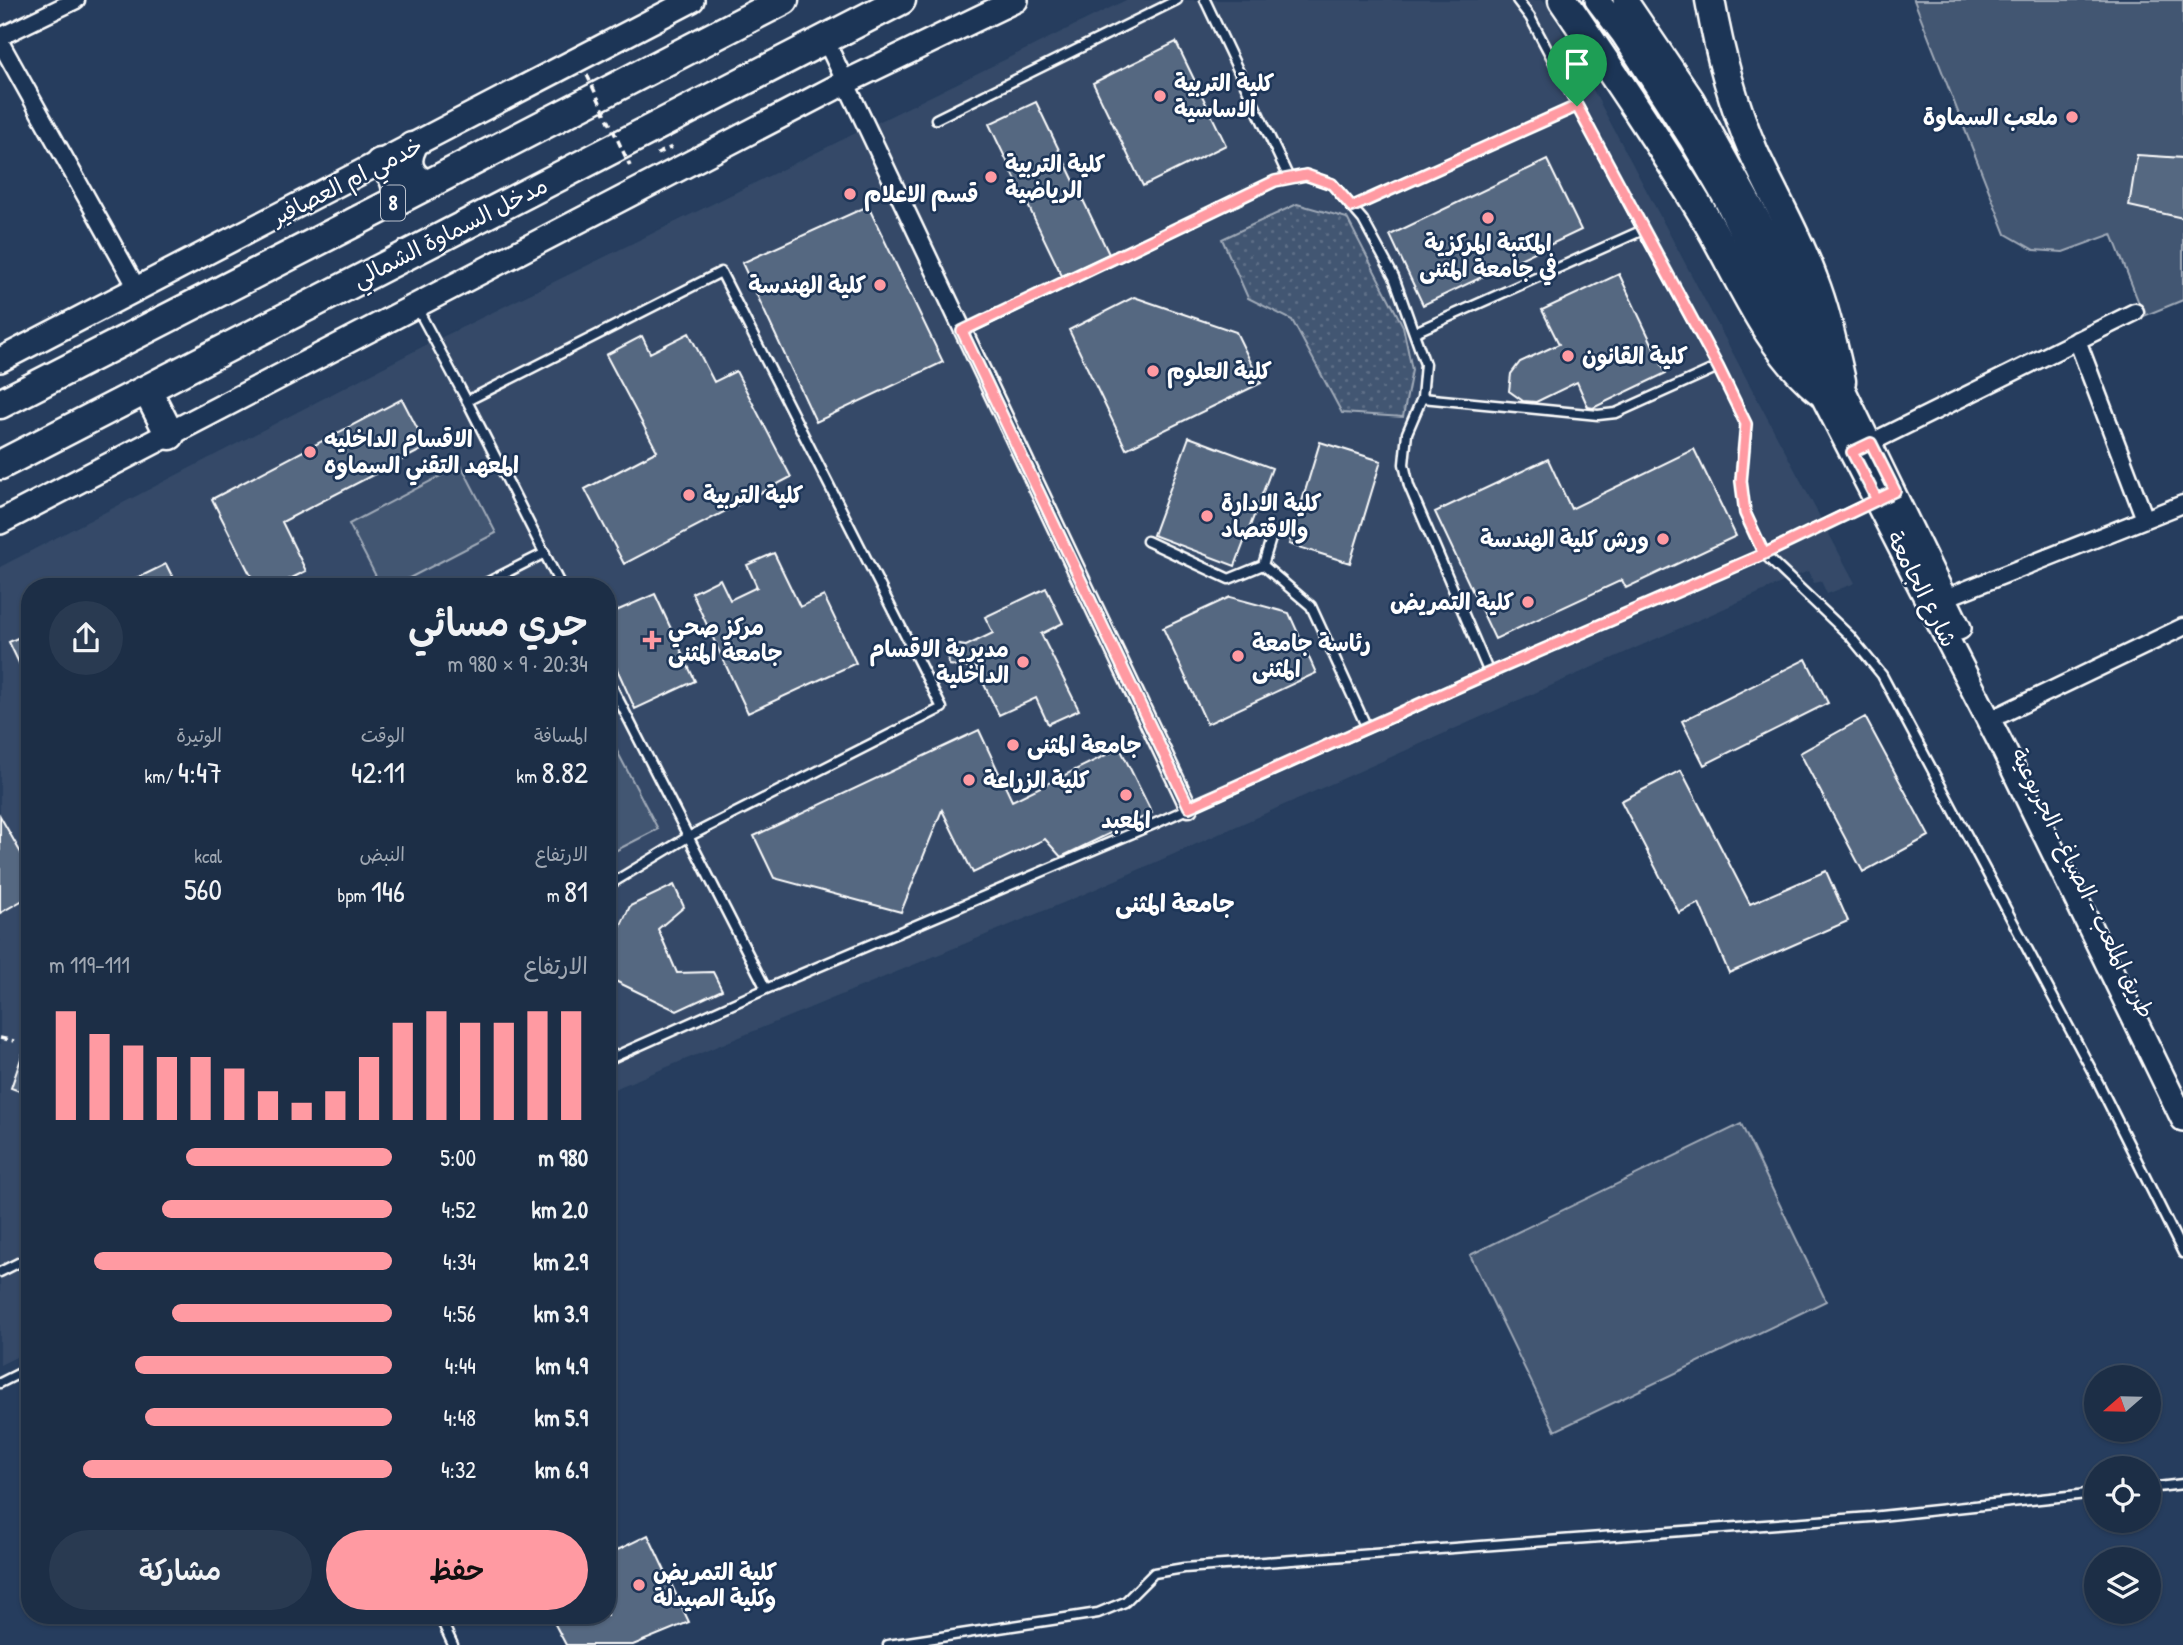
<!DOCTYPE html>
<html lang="ar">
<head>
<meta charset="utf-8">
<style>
	body { margin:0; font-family:"Patrick Hand","Playpen Sans Arabic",sans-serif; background:#293a51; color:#f1f3f6; direction:rtl; height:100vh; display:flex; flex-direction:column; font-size:26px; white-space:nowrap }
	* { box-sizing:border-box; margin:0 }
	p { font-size:23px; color:#a0a8b3 }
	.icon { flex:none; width:38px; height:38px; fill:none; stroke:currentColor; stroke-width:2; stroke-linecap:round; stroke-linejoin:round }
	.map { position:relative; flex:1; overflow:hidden; direction:ltr }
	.side { position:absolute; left:21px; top:578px; width:595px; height:1046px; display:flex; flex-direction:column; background:#1c2e46; border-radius:28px; box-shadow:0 2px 5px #0004,0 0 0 2px #3a4a5f; direction:rtl }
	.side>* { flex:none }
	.needle { width:46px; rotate:250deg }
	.buttons { position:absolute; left:2084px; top:1365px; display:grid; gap:14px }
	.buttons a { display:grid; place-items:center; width:77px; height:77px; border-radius:50%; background:#1c2e46; box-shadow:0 2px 5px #0004,0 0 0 2px #3a4a5f; font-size:35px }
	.pin { position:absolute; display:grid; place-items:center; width:60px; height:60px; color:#fff; margin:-72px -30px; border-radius:50% 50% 50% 0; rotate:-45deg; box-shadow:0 0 7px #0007 }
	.pin .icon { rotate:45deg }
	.round { display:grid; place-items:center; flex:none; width:74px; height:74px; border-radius:37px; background:#293a51 }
	.summary { display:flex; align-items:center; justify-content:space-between; height:119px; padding:0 28px }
	h1 { font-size:38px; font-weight:600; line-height:52px }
	.figures { display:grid; grid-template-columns:repeat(3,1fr); gap:10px; height:119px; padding:7px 28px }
	.figures div { display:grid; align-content:center }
	.figures b { font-size:30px; font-weight:600 }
	.figures small { font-size:19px; font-weight:400 }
	.figures p { font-size:19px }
	.chart { height:196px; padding:14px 28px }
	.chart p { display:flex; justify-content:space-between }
	.chart svg { width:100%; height:126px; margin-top:7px; stroke:#ff9aa2; stroke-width:6 }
	.cta { display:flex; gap:14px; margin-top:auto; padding:14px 28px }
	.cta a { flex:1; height:80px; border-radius:42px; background:#ff9aa2; color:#111; font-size:28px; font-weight:600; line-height:80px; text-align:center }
	.cta a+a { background:#293a51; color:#f1f3f6 }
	ul { padding:0 28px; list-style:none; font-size:23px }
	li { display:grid; grid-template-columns:112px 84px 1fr; align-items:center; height:52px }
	li i { height:18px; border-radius:9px; background:#ff9aa2 }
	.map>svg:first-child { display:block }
	.built { fill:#344a68 }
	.green { fill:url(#green-dots); stroke:#a0aab8; stroke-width:2 }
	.pitch { fill:#425672; stroke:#a0aab8; stroke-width:2 }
	.building { fill:#556781; stroke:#fff; stroke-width:2 }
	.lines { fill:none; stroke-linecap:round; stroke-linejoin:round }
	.service-casing { stroke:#fff; stroke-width:13 }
	.minor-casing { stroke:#fff; stroke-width:21 }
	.secondary-casing { stroke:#fff; stroke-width:28 }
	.trunk-casing { stroke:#fff; stroke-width:33 }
	.path { stroke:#fff; stroke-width:3.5; stroke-dasharray:7 5; stroke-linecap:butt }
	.service { stroke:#1d3557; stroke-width:8 }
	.minor { stroke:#1d3557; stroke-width:16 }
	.secondary { stroke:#1d3557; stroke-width:23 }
	.trunk { stroke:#1d3557; stroke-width:28 }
	.path-bridge { stroke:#fff; stroke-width:3.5; stroke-dasharray:7 5; stroke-linecap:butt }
	.route-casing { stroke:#fff; stroke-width:14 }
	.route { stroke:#ff9aa2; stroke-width:9 }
	.poi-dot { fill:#ff9aa2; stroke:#1d3557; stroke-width:2.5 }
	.labels { text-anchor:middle; stroke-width:5; stroke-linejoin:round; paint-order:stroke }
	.shield { fill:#1d3557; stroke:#bbc2cd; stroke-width:2 }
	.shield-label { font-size:21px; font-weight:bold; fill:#fff }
	.poi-label { font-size:23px; font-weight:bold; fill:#fff; stroke:#1d3557; text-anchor:start }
	.street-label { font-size:23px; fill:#fff; stroke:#1d3557 }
	.neighbourhood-label { font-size:24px; font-weight:bold; fill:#fff; stroke:#1d3557 }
</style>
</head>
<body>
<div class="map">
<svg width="2183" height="1645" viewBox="0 0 2183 1645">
	<defs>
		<pattern id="green-dots" width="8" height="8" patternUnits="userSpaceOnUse" patternTransform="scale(1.75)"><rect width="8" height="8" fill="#425672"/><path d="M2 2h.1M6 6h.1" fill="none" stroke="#5e6f87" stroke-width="1.8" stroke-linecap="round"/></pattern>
	</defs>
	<rect width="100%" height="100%" fill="#263d5e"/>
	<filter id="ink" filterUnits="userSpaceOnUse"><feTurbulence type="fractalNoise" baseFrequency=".0143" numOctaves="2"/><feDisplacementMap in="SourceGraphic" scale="14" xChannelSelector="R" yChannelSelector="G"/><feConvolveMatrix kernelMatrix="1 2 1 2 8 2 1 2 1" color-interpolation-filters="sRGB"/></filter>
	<g filter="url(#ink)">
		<path class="built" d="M1126,0H1543L1549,7L1855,583L1827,594L1821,581L1814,583L1808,571L1082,895L607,1092V586H30V1350L0,1365V567L424,346Z"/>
		<path class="green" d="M1297,204L1347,218L1403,326L1412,370L1403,417L1342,413L1292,320L1248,298L1222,239Z"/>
		<path class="pitch" d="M1914,0H2183V300L2144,316L2112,234L2063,252L2034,250L2006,234Z
			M461,465L496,533L394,586H381L349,524Z
			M607,732L658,829L607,855Z
			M1741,1124L1826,1301L1555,1431L1470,1255Z"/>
		<path class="building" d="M1176,42L1226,145L1143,186L1093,83Z
			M1036,102L1109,254L1062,276L989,124Z
			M2137,155L2183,158V218L2129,206Z
			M1547,160L1581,230L1423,305L1390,235Z
			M868,206L943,362L816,422L742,263Z
			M1619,274L1666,373L1593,408L1588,407L1577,382L1536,402L1523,401L1509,391L1511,374L1520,362L1559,344L1542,310Z
			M1134,297L1236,332L1261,383L1126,449L1069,330Z
			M689,333L714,382L736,371L791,477L624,564L585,489L657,451L606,355L642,336L650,353Z
			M402,399L427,447L282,522L306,571L276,586H256L212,499Z
			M1189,437L1272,468L1235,566L1153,535Z
			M1320,442L1381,461L1350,563L1289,544Z
			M1694,449L1736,536L1626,588L1622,580L1495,639L1435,512L1548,459L1571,509Z
			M774,553L800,607L824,596L856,663L748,713L692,593L720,579L730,600L757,587L747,565Z
			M166,564L177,586H121Z
			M1046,588L1063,623L1041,634L1079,710L1048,724L1036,698L999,715L976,668L949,665L947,643L966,646L993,633L985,617Z
			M655,594L695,681L635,709L607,647V615Z
			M1230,597L1289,613L1316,673L1207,724L1163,628Z
			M30,632V686L9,642Z
			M1806,659L1828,703L1704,765L1682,721Z
			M1865,717L1929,836L1863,872L1800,753Z
			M979,730L1012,801L1120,748L1152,813L1061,857L1045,839L973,873L942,810L901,912L774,878L754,836Z
			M1681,770L1750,904L1826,871L1848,921L1729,973L1699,903L1679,913L1621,801Z
			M0,816L30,869V896L0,913Z
			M674,885L684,907L658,929L677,973L713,972L722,990L677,1011L607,977V955L630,906Z
			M27,1041H30V1095L11,1088Z
			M648,1535L689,1622L633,1645H566L550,1615H607V1555Z"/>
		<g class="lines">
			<defs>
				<path id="service" d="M1205,0L1289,178
					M1517,0L1530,17L1643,230L1718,367L1746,424L1741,481L1745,513L1764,554L1850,636L1882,675L2099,1084L2183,1253
					M936,119L1177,0
					M1352,207L1577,106
					M416,306L467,401L561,586
					M963,331L1275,181L1305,175L1332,184L1363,220L1394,277L1425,364L1422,398L1407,433L1404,464L1409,486L1489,673
					M1415,332L1643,230
					M1422,398L1598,415L1616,413L1718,367
					M467,401L721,272L942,708L688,837L607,886
					M1147,541L1229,579L1263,565L1272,535
					M1263,565L1311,606L1367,728
					M480,586L545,553
					M607,677L766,989
					M607,1060L766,989L1154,824L1489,673L1764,554L1873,501
					M0,1272L30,1257
					M0,1383L30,1368
					M2149,1488L2183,1484
					M439,1615L453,1645
					M888,1645L1098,1613L1125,1602L1154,1573L1184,1568L1871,1517L2096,1493"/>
				<path id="minor" d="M0,37L76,0
					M825,39L1189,808
					M0,42L138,290
					M2077,340L2145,519
					M1860,448L2135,312
					M1945,598L2183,504
					M2002,714L2183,627"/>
				<path id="secondary" d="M1597,0L1623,34L1691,139L1724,196L1820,391L2004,750L2183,1119
					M1625,0L1692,99L1777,253L1959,628
					M0,360L692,0
					M0,522L846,82L1016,0"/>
				<path id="trunk" d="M1563,0C1612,72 1661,144 1706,219C1740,277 1766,347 1820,391
					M1710,0C1719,52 1733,104 1754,153C1773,195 1797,235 1813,279C1826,312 1833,347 1841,381
					M412,147C403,164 411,180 429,184
					M380,163C394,173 399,185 396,201
					M147,390L170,435
					M0,404L396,201L784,0
					M0,465L901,0"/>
			</defs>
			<use href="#service" class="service-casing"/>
			<use href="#minor" class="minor-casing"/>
			<use href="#secondary" class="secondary-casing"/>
			<use href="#trunk" class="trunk-casing"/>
			<path class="path" d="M657,154L672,147
				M0,1038L14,1041"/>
			<use href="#service" class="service"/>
			<use href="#minor" class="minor"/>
			<use href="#secondary" class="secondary"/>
			<use href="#trunk" class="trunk"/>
			<path class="path-bridge" d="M587,75L630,166"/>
		</g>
	</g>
	<g class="lines" filter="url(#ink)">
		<defs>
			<path id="route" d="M1577,106L1352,207L1332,184L1306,175L1275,181L962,331L1189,807L1489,673L1764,554L1895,491L1871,443L1852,452L1877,500L1764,554L1745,513L1741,481L1746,424L1718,367L1577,106"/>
		</defs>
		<use href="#route" class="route-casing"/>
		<use href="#route" class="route"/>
	</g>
	<g class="poi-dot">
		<circle cx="1160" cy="96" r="7"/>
		<circle cx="2072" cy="117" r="7"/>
		<circle cx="991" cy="177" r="7"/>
		<circle cx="850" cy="194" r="7"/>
		<circle cx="1488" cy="218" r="7"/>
		<circle cx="880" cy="285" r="7"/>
		<circle cx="1568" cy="356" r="7"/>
		<circle cx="1153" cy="371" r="7"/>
		<circle cx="310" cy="452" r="7"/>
		<circle cx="689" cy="495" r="7"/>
		<circle cx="1207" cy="516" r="7"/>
		<circle cx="1663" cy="539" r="7"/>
		<circle cx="1528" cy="602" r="7"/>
		<path d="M648.5 629.5h7v7h7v7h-7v7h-7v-7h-7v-7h7z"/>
		<circle cx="1238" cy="656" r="7"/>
		<circle cx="1023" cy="662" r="7"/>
		<circle cx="1013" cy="745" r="7"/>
		<circle cx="969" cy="780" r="7"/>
		<circle cx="1126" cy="795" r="7"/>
		<circle cx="639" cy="1585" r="7"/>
	</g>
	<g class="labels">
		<rect class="shield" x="381" y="185.5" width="24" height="35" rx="5"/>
		<g class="shield-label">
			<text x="393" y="210">8</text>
		</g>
		<g class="poi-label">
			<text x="1174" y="91">كلية التربية<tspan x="1174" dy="26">الاساسية</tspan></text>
			<text x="2058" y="125" text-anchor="end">ملعب السماوة</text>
			<text x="1005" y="172">كلية التربية<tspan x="1005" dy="26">الرياضية</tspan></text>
			<text x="864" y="202">قسم الاعلام</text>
			<text x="1488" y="251" text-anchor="middle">المكتبة المركزية<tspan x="1488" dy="26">في جامعة المثنى</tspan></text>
			<text x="866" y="293" text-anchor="end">كلية الهندسة</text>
			<text x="1582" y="364">كلية القانون</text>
			<text x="1167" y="379">كلية العلوم</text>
			<text x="324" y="447">الاقسام الداخليه<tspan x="324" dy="26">المعهد التقني السماوه</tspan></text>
			<text x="703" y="503">كلية التربية</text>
			<text x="1221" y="511">كلية الادارة<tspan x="1221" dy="26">والاقتصاد</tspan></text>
			<text x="1649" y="547" text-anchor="end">ورش كلية الهندسة</text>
			<text x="1514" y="610" text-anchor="end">كلية التمريض</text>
			<text x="668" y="635">مركز صحي<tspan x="668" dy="26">جامعة المثنى</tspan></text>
			<text x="1252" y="651">رئاسة جامعة<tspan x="1252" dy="26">المثنى</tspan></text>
			<text x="1009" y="657" text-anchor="end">مديرية الاقسام<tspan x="1009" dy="26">الداخلية</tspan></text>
			<text x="1027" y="753">جامعة المثنى</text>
			<text x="983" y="788">كلية الزراعة</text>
			<text x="1126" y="828" text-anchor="middle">المعبد</text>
			<text x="653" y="1580">كلية التمريض<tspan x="653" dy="26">وكلية الصيدلة</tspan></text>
		</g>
		<g class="street-label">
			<text transform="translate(347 181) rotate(-27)" y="8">خدمي ام العصافير</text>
			<text transform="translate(450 232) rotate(-27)" y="8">مدخل السماوة الشمالي</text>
			<text transform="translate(1922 589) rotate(63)" y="8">شارع الجامعة</text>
			<text transform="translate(2083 883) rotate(64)" y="8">طريق الملعب - الصياغ - الجربوعية</text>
		</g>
		<g class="neighbourhood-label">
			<text x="1175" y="912">جامعة المثنى</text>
		</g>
	</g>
</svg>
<div class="buttons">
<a><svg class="needle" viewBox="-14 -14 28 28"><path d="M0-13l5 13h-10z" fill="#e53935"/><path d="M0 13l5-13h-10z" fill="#a0a8b3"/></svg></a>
<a><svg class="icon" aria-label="locate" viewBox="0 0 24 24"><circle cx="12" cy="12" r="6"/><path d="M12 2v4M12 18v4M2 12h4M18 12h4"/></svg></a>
<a><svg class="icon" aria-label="layers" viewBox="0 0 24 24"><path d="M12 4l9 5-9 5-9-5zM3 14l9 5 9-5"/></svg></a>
</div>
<div class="pin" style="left:1577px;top:106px;background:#1e9e55"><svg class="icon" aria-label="arrive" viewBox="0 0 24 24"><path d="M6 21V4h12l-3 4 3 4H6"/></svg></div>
<section class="side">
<div class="summary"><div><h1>جري مسائي</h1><p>20:34 · 9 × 980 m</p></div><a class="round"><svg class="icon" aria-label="share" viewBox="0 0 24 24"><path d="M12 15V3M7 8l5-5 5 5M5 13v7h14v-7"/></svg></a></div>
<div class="figures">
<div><p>المسافة</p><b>8.82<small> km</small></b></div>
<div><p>الوقت</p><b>42:11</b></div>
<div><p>الوتيرة</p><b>4:47<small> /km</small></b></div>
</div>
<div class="figures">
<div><p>الارتفاع</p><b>81<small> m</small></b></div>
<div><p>النبض</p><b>146<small> bpm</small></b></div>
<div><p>kcal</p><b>560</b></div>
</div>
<div class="chart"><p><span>الارتفاع</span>111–119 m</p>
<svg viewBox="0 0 160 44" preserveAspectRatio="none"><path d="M5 44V6M15 44V14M25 44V18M35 44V22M45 44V22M55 44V26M65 44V34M75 44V38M85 44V34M95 44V22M105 44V10M115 44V6M125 44V10M135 44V10M145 44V6M155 44V6"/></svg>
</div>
<ul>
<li><b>980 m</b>5:00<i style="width:60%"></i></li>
<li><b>2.0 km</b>4:52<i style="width:67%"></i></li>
<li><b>2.9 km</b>4:34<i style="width:87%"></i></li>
<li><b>3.9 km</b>4:56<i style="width:64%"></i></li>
<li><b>4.9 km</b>4:44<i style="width:75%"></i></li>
<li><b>5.9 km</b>4:48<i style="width:72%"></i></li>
<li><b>6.9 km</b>4:32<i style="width:90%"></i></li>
</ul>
<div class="cta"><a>حفظ</a><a>مشاركة</a></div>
</section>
</div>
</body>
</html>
